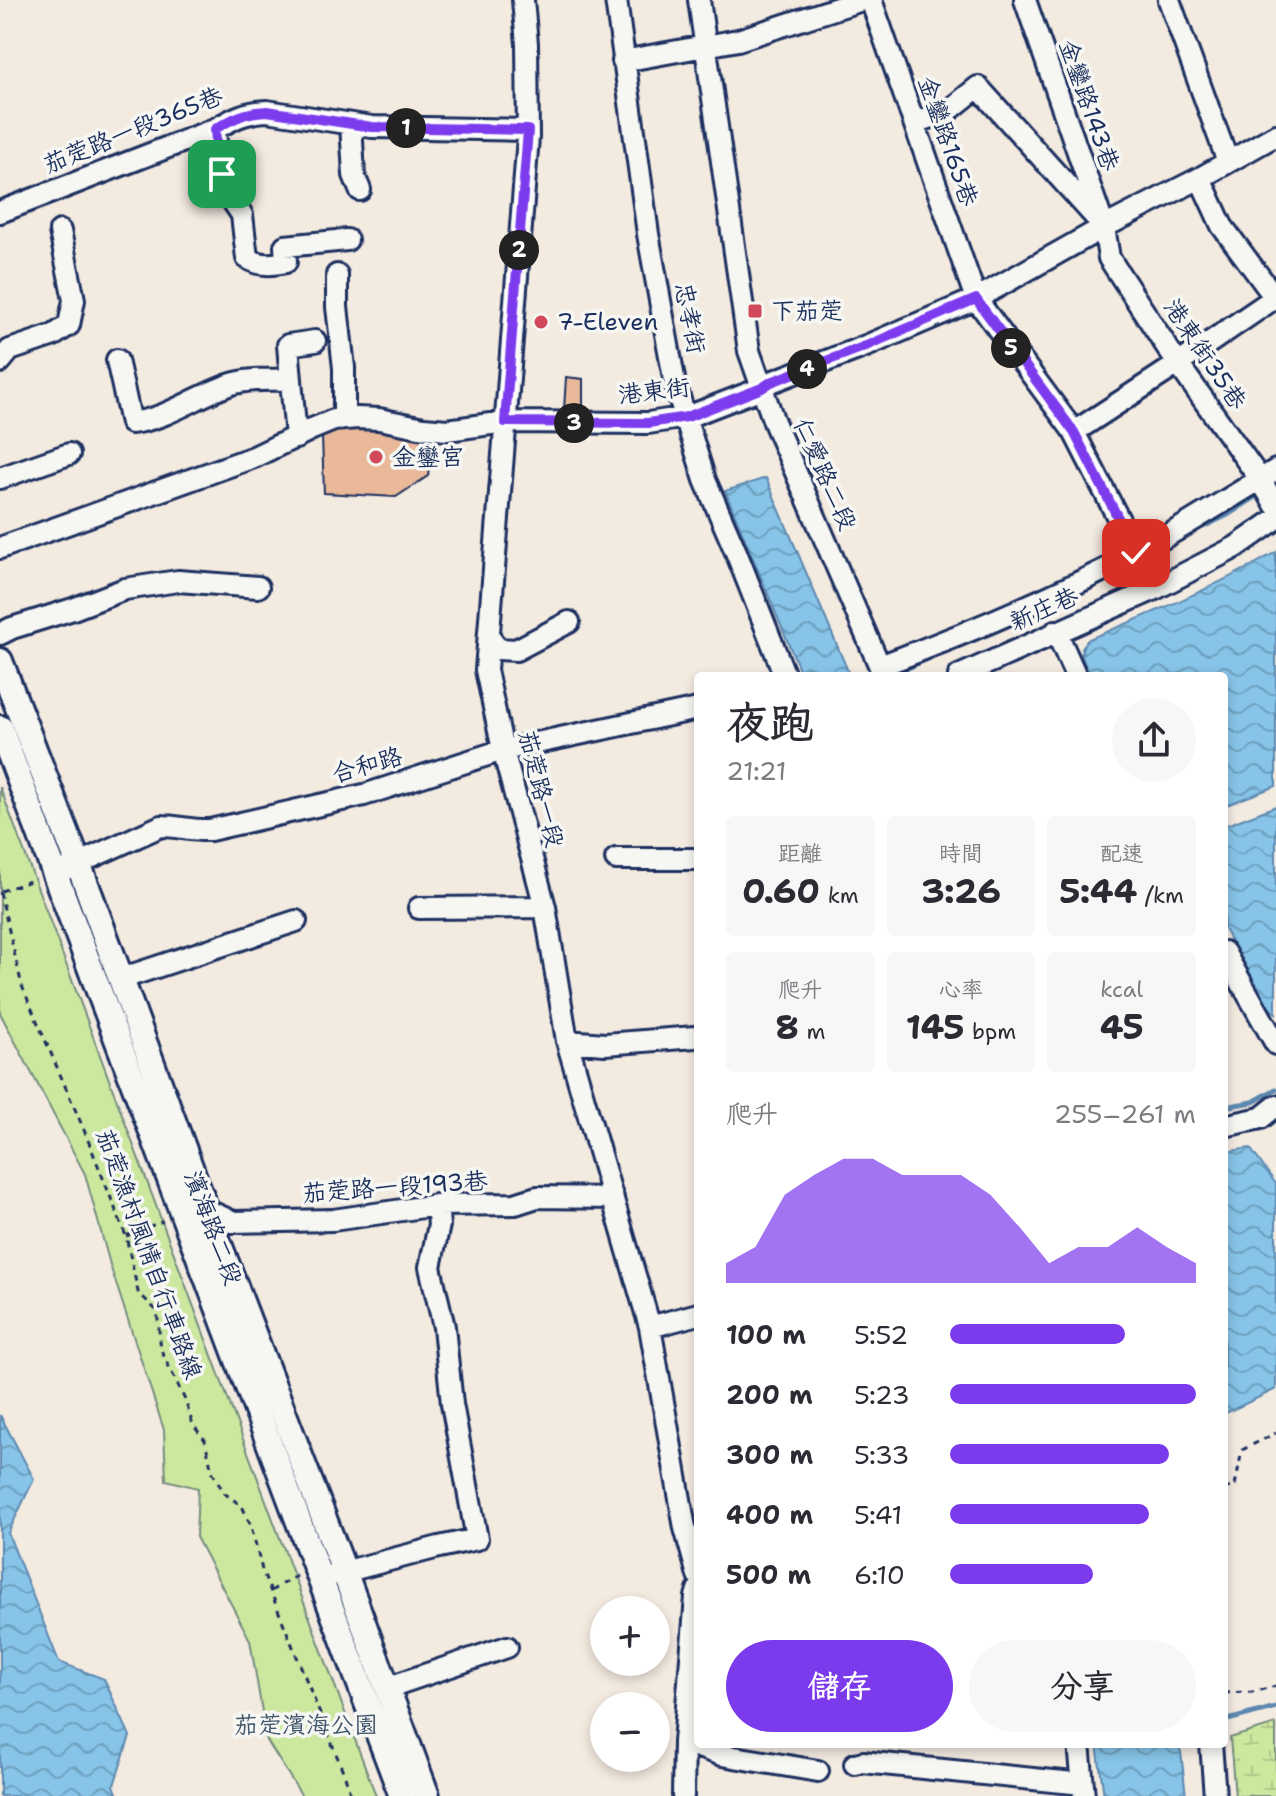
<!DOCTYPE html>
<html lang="zh-TW">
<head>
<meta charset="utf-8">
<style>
	body { margin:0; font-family:"Shantell Sans","LXGW WenKai TC",sans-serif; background:#f7f7f7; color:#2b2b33; height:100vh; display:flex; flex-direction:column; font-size:30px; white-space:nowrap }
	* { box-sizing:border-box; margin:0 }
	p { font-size:26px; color:#7c7c81 }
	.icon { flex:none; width:44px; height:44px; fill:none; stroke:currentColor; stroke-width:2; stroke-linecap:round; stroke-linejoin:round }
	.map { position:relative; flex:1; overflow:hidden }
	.details { position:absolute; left:694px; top:672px; width:534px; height:1076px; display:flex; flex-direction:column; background:#fff; border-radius:8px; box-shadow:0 4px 12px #0003 }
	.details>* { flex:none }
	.controls { position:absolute; left:590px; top:1596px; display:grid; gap:16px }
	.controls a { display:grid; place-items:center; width:80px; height:80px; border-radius:50%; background:#fff; box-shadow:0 4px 12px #0003; font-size:40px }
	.pin { position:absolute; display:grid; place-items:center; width:68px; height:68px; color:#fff; margin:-34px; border-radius:16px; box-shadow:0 4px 12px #0006 }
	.km { position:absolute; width:40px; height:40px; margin:-20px; border-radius:50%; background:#222; color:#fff; font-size:22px; line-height:40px; text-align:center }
	.round { display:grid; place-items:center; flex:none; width:84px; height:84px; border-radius:42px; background:#f7f7f7 }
	.summary { display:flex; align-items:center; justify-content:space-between; height:136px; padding:0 32px }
	h1 { font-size:44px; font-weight:700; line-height:60px }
	.figures { display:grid; grid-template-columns:repeat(3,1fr); gap:12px; height:136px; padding:8px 32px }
	.figures div { display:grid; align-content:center; border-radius:8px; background:#f7f7f7; text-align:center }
	.figures b { font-size:34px; font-weight:700 }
	.figures small { font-size:22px; font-weight:400 }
	.figures p { font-size:22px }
	.chart { height:224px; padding:16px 32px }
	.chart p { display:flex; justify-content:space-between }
	.chart svg { width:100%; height:144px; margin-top:8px; fill:#7c3aed; opacity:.7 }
	.primary-button { display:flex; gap:16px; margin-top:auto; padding:16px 32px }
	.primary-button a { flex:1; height:92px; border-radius:48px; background:#7c3aed; color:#fff; font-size:32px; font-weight:700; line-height:92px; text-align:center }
	.primary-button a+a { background:#f7f7f7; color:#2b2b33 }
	ul { padding:0 32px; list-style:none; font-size:26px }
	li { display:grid; grid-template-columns:128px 96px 1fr; align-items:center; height:60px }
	li i { height:20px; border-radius:10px; background:#7c3aed }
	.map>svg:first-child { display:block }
	.wetland { fill:url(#wetland-marsh); stroke:#748c7e; stroke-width:2 }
	.park { fill:#cce89f; stroke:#748c7e; stroke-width:2 }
	.water { fill:url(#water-waves); stroke:#5c88b0; stroke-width:2 }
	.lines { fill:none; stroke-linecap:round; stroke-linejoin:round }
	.stream { stroke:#5c88b0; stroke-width:5 }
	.building { fill:#e9b99a; stroke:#1b2f5e; stroke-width:2 }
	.minor-casing { stroke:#1b2f5e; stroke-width:26 }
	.major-casing { stroke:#1b2f5e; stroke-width:30 }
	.path { stroke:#1b2f5e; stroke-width:3; stroke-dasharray:6 6; stroke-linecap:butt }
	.minor { stroke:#f6f6f2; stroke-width:20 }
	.major { stroke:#f6f6f2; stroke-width:24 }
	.route-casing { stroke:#fff; stroke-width:16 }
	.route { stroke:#7c3aed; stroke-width:10 }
	.poi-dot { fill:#d1495b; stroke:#f6f6f2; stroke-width:3 }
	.labels { text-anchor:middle; stroke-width:7; stroke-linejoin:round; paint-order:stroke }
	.street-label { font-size:24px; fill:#1b2f5e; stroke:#f6f6f2 }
	.poi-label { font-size:24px; fill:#1b2f5e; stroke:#f6f6f2; text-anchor:start }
	.park-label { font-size:24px; fill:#3e546b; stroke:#f6f6f2 }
</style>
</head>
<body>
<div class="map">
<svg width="1276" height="1796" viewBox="0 0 1276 1796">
	<defs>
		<pattern id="wetland-marsh" width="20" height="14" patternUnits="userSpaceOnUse" patternTransform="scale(2)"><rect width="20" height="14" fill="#cce89f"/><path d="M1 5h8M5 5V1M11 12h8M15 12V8" fill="none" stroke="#afc78b"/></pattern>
		<pattern id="water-waves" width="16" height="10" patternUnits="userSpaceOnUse" patternTransform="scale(2)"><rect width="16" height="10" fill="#87c4e7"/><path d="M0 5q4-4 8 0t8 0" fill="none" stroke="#6ea0be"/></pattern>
	</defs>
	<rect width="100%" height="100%" fill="#f3eae0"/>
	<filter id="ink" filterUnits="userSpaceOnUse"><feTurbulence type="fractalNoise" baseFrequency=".0125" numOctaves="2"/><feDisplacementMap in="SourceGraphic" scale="16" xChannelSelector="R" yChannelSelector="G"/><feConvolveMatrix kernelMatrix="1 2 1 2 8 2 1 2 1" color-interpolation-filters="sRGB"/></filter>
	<g filter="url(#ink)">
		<path class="wetland" d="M1276,1724V1796H1235L1230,1738Z"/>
		<path class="park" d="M0,787L376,1796H302L267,1741L250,1640L196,1537L198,1488L166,1480L164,1430L111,1268L85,1174L0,1013Z"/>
		<path class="water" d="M766,478L850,676H802L725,491Z
			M1276,552V786L1224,806V676H1091C1084,663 1075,650 1089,639C1153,613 1216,587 1276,552Z
			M1276,806V1013L1268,1007L1261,998L1224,929V826Z
			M1250,1148L1276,1184V1389L1224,1414V1152Z
			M0,1415L34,1479L8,1533L59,1662L104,1679L130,1736L114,1785L118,1796H0Z
			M1097,1744H1178L1181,1752L1186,1796H1104Z"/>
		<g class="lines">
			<path class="stream" d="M1190,533L1228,515L1262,493
				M891,676L940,653
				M1224,1107L1253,1102L1276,1089
				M1224,1721L1276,1707"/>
		</g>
		<path class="building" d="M566,377L583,379V409L564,410Z
			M353,422L432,436L428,476L396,497L324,493L322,437Z"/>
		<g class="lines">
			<defs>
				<path id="minor" d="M523,0L527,44L528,137L486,670L503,750L545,907L567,1041L650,1327L685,1528L698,1575
					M616,0L648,234L675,384L705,480L736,552L785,676
					M699,0L749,351L774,422L884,676
					M871,0L976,299L1074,432L1136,553
					M1025,0L1104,227L1109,258L1178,364L1260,479L1276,506
					M1169,0L1228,162
					M623,61L738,40L862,0
					M914,123L947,112L978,87L1099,221
					M351,124L354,175L360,190
					M215,129L217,153L222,174L232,200L242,215L247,258C259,266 272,265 286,262L285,246L347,240
					M1200,178L1222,226L1276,299
					M0,212L215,129C234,118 245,112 267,111L372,127L528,130
					M337,275V307L344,368V419
					M117,360L131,423C169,419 200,393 235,383C254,378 273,380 291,380
					M0,362L10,350L54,335L69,325L74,300L60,231
					M1074,432L1178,364L1276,297
					M296,438L288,345L315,341
					M0,478L69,454
					M0,548L254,457L312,429L334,420L357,418L379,419L424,428L447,430L505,422L648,423L687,417L762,388L771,382L866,346L976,299L1104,227L1200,178L1276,135
					M1056,631L1076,676
					M0,634L12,628L73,609L125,589L178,581L258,587
					M489,637L498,649L516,650L569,622
					M880,666C968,633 1056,596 1139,552C1186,526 1230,497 1276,470
					M959,676L1157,588L1236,547L1276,519
					M616,859H698
					M66,869L161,826C178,826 193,831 210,830L364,795L503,750L698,709
					M419,908L545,907
					M1224,952L1276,1044
					M120,979L296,921
					M567,1041L605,1044L695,1037
					M1224,1126L1261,1118L1276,1106
					M198,1213L206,1210L233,1222L333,1220L437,1205L515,1204L537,1197L613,1198
					M650,1327L698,1314
					M332,1575L439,1547L477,1539L452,1404L444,1327L430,1267L439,1225L437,1205
					M386,1688L507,1647
					M684,1742L722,1755L818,1771
					M1079,1744L1084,1796
					M1211,1744L1215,1796
					M855,1764L863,1762L1083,1784
					M683,1796L684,1742L696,1597L698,1590"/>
				<path id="major" d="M0,661L83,876L206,1210L344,1571L427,1796
					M0,728L402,1796"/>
			</defs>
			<use href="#minor" class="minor-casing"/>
			<use href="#major" class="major-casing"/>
			<path class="path" d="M1,891L36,879
				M0,892L22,986L84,1130L126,1236L138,1292L157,1311L161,1350L185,1400L193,1425L205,1440L212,1471L224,1493L242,1506L251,1526L262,1570L345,1776L351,1796
				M126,1236L163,1221
				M1224,1489L1235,1486L1242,1450L1276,1433
				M271,1591L290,1579L298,1576
				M1224,1693L1252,1692L1276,1686"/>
			<use href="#minor" class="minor"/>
			<use href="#major" class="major"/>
		</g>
	</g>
	<g class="lines" filter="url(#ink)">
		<defs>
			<path id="route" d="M222,174L217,153L215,129C234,118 245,112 267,111L372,127L528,130L505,422L648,423L687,417L762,388L771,382L866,346L976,299L1074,432L1136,553"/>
		</defs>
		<use href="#route" class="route-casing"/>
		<use href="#route" class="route"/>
	</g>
	<g class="poi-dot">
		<rect x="747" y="303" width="16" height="16" rx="4"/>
		<circle cx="541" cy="322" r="8"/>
		<circle cx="376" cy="457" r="8"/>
	</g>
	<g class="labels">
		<g class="street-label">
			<text transform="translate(1089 105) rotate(71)" y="8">金鑾路143巷</text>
			<text transform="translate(133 130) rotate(-22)" y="8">茄萣路一段365巷</text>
			<text transform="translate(948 141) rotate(71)" y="8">金鑾路165巷</text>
			<text transform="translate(690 318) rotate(79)" y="8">忠孝街</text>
			<text transform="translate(1205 354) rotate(56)" y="8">港東街35巷</text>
			<text transform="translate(654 391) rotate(-7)" y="8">港東街</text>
			<text transform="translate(825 474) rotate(66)" y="8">仁愛路二段</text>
			<text transform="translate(1044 609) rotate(-24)" y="8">新庄巷</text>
			<text transform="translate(367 765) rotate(-16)" y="8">合和路</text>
			<text transform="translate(541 789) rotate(76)" y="8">茄萣路一段</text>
			<text transform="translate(395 1187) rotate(-4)" y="8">茄萣路一段193巷</text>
			<text transform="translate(213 1228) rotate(69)" y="8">濱海路二段</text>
			<text transform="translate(149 1254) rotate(70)" y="8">茄萣漁村風情自行車路線</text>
		</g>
		<g class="poi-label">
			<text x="771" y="319">下茄萣</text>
			<text x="557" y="330">7-Eleven</text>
			<text x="392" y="465">金鑾宮</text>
		</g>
		<g class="park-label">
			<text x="306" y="1733">茄萣濱海公園</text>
		</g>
	</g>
</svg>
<div class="controls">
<a>+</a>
<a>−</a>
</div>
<div class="pin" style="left:222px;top:174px;background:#1e9e55"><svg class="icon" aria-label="arrive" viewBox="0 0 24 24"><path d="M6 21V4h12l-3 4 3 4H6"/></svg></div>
<div class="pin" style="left:1136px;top:553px;background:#d93025"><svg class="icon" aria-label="check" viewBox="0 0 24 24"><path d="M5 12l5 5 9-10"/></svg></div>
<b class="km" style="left:406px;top:128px">1</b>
<b class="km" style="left:519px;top:250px">2</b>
<b class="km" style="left:574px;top:423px">3</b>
<b class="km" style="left:807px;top:369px">4</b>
<b class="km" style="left:1011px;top:348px">5</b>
<section class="details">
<div class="summary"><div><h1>夜跑</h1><p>21:21</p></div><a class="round"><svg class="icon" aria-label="share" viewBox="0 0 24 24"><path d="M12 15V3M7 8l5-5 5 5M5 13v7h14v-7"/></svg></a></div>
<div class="figures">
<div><p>距離</p><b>0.60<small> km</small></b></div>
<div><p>時間</p><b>3:26</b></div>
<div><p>配速</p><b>5:44<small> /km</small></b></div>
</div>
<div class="figures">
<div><p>爬升</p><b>8<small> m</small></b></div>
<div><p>心率</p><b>145<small> bpm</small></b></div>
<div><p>kcal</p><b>45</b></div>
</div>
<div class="chart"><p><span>爬升</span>255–261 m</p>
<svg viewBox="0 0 160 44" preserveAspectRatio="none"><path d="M0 44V38L10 33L20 17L30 11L40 6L50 6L60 11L70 11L80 11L90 17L100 27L110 38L120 33L130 33L140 27L150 33L160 38V44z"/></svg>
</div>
<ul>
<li><b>100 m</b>5:52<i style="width:71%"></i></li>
<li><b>200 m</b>5:23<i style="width:100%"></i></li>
<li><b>300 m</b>5:33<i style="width:89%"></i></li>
<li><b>400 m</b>5:41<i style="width:81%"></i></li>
<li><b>500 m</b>6:10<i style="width:58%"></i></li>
</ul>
<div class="primary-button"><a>儲存</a><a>分享</a></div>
</section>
</div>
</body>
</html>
